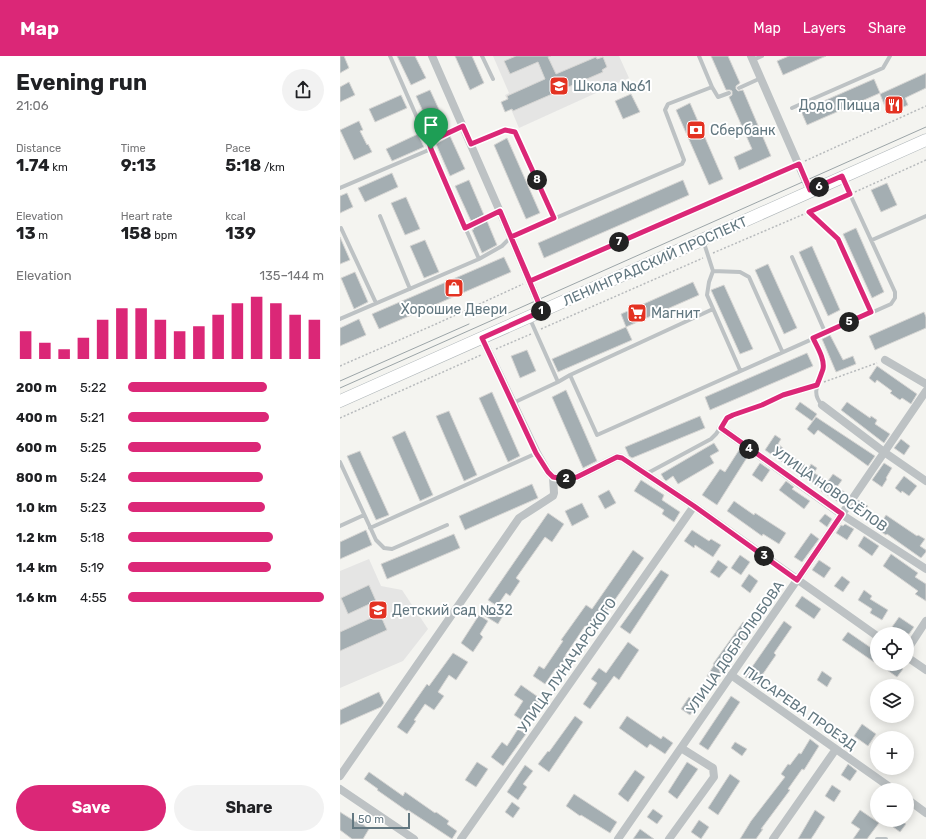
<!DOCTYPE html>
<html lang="en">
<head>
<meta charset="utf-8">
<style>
	body { margin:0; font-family:Rubik,sans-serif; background:#f2f2f2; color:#202124; height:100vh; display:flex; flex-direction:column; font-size:15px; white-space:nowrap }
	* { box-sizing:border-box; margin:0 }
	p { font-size:13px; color:#757577 }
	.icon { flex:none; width:22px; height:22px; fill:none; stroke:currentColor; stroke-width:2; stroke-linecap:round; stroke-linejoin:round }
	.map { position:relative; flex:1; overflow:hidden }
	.details { display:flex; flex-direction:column; background:#fff; width:340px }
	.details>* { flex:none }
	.controls { position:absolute; left:530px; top:571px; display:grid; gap:8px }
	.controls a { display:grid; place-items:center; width:44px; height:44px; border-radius:50%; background:#fff; box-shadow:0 2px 10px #0003; font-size:20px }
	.scale { position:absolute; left:12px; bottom:10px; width:58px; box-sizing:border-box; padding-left:4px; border:2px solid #637881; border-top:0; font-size:11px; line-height:14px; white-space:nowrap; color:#637881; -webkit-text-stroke:3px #fff; paint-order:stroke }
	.pin { position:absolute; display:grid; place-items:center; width:34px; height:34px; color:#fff; margin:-41px -17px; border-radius:50% 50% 50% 0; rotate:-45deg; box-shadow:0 0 4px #0007 }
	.pin .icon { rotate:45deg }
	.km { position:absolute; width:20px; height:20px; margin:-10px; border-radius:50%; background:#222; color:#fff; font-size:11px; line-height:20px; text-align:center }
	.round { display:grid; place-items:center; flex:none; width:42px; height:42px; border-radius:21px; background:#f2f2f2 }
	.overview { display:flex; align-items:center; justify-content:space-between; height:68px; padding:0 16px }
	h1 { font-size:22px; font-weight:700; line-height:30px }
	.metrics { display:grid; grid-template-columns:repeat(3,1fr); gap:6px; height:68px; padding:4px 16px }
	.metrics div { display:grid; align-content:center }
	.metrics b { font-size:17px; font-weight:700 }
	.metrics small { font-size:11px; font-weight:400 }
	.metrics p { font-size:11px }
	.chart { height:112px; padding:8px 16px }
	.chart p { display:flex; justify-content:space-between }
	.chart svg { width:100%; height:72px; margin-top:4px; stroke:#db2777; stroke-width:6 }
	.button { display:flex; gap:8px; margin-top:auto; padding:8px 16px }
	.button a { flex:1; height:46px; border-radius:24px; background:#db2777; color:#fff; font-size:16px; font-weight:700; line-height:46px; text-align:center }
	.button a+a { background:#f2f2f2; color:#202124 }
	ul { padding:0 16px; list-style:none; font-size:13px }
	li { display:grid; grid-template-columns:64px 48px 1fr; align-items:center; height:30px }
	li i { height:10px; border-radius:5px; background:#db2777 }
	header { display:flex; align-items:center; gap:24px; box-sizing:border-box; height:56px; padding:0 20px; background:#db2777; color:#fff }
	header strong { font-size:19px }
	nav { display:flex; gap:22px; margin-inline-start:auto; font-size:14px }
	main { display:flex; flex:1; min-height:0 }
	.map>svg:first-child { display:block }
	.built { fill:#e5e5e4 }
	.building { fill:#a4aeb2; stroke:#d6d5d3 }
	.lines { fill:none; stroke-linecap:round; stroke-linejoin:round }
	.secondary-casing { stroke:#afb6b9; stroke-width:13 }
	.path { stroke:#b7babc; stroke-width:1.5; stroke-dasharray:2 2; stroke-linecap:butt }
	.service { stroke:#bdc2c4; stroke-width:4 }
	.minor { stroke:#bdc2c4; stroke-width:8 }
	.secondary { stroke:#fff; stroke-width:12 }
	.tram { stroke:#9ca5a8; stroke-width:1 }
	.route-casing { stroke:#fff; stroke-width:8 }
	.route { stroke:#db2777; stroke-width:5 }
	.labels { text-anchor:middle; stroke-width:4; stroke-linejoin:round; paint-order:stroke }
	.poi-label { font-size:14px; fill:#637881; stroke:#fff; text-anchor:start }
	.street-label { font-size:14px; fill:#637881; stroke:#fff }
</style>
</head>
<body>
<header>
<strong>Map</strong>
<nav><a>Map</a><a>Layers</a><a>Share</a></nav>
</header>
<main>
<section class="details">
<div class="overview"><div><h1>Evening run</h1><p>21:06</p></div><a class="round"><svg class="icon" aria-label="share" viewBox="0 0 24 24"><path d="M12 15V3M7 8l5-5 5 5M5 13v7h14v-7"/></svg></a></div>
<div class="metrics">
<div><p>Distance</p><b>1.74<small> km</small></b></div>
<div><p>Time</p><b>9:13</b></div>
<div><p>Pace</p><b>5:18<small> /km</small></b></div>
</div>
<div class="metrics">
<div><p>Elevation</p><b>13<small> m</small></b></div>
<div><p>Heart rate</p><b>158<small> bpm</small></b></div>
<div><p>kcal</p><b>139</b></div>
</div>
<div class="chart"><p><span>Elevation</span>135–144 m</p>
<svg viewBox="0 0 160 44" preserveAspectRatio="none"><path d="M5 44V27M15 44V34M25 44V38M35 44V31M45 44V20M55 44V13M65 44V13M75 44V20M85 44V27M95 44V24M105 44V17M115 44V10M125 44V6M135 44V10M145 44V17M155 44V20"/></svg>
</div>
<ul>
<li><b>200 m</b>5:22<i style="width:71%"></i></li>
<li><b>400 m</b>5:21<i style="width:72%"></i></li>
<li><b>600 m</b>5:25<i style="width:68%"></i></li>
<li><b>800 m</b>5:24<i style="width:69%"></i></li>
<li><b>1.0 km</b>5:23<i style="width:70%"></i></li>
<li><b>1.2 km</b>5:18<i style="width:74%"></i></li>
<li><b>1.4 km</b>5:19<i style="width:73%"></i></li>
<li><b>1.6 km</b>4:55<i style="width:100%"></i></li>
</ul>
<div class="button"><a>Save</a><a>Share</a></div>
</section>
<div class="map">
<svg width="586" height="783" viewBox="0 0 586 783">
	<rect width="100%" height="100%" fill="#f4f4f0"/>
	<path class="built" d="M153,0H279L289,22L179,72L165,39L169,37Z
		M29,503L41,530L62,534L88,573L63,605L0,632V515Z"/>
	<path class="building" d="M0,0H4L9,12L0,17Z
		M57,0H75L86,22L71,29Z
		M115,0H132L144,27L130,34Z
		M176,0H211L208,1L216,18L256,1L257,3L263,1L267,11L262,14L263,16L173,55L172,53L165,56L161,46L168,43L167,40L205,23L198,6L170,18L164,5Z
		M371,0H388L400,27L396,30V33L398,35L403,34L431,100L399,114L394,101L412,93L389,41L392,39V35L390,34H386Z
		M449,0H486L443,19L437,5Z
		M586,17V32L565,42L568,49L548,58L540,38Z
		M534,23L540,37L467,69L461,55Z
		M9,26L15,39L0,46V31Z
		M90,34L108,73L94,80L76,40Z
		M291,38L300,56L283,63L275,45Z
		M61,39L67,52L35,66L29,53Z
		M350,47L383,123L369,129L336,54Z
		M19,65L23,74L20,75L27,89L28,88L32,96L14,104L0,74Z
		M78,78L84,91L52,105L46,93Z
		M110,80L125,113L110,120L96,88Z
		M167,82L200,157L186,163L154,89Z
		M52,117L58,131L25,146L18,132Z
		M129,124L144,159L131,165L115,130Z
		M343,124L349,139L204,202L198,187Z
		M547,127L557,149L541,156L531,134Z
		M7,137L13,151L0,157V140Z
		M66,141L80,173L65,179L51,147Z
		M147,165L157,189L142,197L132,174L134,173L133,172Z
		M516,172L544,236L532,242L503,178Z
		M0,181L10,204L0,208Z
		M85,184L99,216L84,222L70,190Z
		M472,190L500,254L488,260L459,196Z
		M164,201L171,216L39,273L32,258Z
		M428,208L457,272L444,278L415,214Z
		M15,216L28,246L14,253L1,222Z
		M353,226L359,239L286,271L281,258Z
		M384,229L413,293L400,298L371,234Z
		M584,256L586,261V272L535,294L529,280Z
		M19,263L26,279L0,290V272Z
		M286,271L292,284L218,316L212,303Z
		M490,279L503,304L513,300L516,308L496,316L482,283Z
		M187,294L196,315L180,322L171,300Z
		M467,297L473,310L370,354L365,341Z
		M537,310L577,338L571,348L562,342L560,344L550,337L552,335L537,324L535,327L529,322Z
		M226,334L257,405L243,412L212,341Z
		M152,336L180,400L168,406L139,342Z
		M460,346L477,358L472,365L455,353Z
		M507,346L530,362L531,360L537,364L535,368L550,378L544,387L501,354Z
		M109,355L137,419L124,425L96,360Z
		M360,360L365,372L292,402L289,400L285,391Z
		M476,361L535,400L528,410L478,374L474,379L467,373Z
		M65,375L93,439L80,445L52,381Z
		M435,379L441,383L438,388L444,393L443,394L469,412L471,408L477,412L474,417L488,425L493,418L502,424L497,431L506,437L500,447L481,435L482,433L425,394Z
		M561,383L570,390L564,399L554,392Z
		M374,387L379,395L370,400L374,407L338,428L333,420L326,425L324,423L321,418Z
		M399,394L408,400L377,449L362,439L380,413L385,416Z
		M20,395L49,459L36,464L7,400Z
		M420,407L430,414L422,426L412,419Z
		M544,407L552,412L546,422L547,423L542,431L532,424Z
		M564,420L577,430L569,440L562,435L561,437L555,432Z
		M301,424L324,439L322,444L340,456L334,466L322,458L324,454L294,435Z
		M446,425L454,431L452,433L470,445L464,453L439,434Z
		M192,428L198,442L125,474L119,460Z
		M269,434L276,447L265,453L258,440Z
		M518,444L528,450L521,461L511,454Z
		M394,445L414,459L415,457L446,477L439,488L423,478L422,480L387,455Z
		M242,447L249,461L232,470L225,455Z
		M208,457L224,468L212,486L205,481L176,522L180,525L170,540L166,537L157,550L148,544Z
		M485,458L492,463L487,471L479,465Z
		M546,459L577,480L578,479L585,483L580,490L586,494V496L581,502L547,478L546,479L537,473Z
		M505,468L514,473L507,484L496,477L501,469L503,470Z
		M26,474L32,489L0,503V486Z
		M352,474L369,485L371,483L381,489L373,501L355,489L354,492L344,485Z
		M471,477L479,483L462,506L454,501Z
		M114,478L120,492L47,523L41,508Z
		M524,480L539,490L532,500L518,490Z
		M293,494L304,502L265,558L260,555L248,572L245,570L225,600L227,601L218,614L216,612L205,628L193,620L199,610L204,613L223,585L221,584L246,549L252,553Z
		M551,498L578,517L575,521L586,528V545L575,538L578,535L543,510Z
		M400,499L410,506L401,519L391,512Z
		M378,504L388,511L379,522L370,516Z
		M479,504L491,512L484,522L472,514Z
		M321,514L329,519L290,578L280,571Z
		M409,518L418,525L410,537L401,530Z
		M502,520L510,526L503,536L494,530Z
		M29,529L36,545L8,558L1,542Z
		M524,534L532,540L530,543L548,554L542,564L530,557L532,553L518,544Z
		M462,540L481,553L474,563L455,550Z
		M152,549L164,558L158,568L145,560Z
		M40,558L47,574L0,595V576Z
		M139,559L148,565L140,578L143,581L133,596L121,587Z
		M559,561L574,571L569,578H563L552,571Z
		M444,565L452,571L434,597L436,599L416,628L405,621Z
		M403,566L412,573L391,603L388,602L379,615L381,616L375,625L367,620L374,609L373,608Z
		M508,576L537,596V602L534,606L502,584Z
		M288,586L299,594L279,624L274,620L250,653L243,648L257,627L251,623L259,612L266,617Z
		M113,597L128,606L116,624L109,619L98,636L104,640L94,654L85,648L74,664L76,665L67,678L57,671L87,628L89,630Z
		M551,608H556L563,613L557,621L547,614Z
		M482,615L492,622L487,631L477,624Z
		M181,629L201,643L194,653L192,652L183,665L174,659L183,645L174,639Z
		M39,636L44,647L41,651L0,669V654Z
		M391,640L400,646L368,694L359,688Z
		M349,641L358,648L350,659L341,653Z
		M235,660L243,666L209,716L198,708L208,695L209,696Z
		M287,660L321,683L323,680L333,687L325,698L310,688L307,692L279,672Z
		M522,668L536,678L528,690L514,680Z
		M178,673L186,678L163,710L151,701L162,686L167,690Z
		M470,683L479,690L464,714L462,713L448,733L450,734L421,773H423L416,783H400L411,765L445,721L441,718L448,708L450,709L459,697L461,698Z
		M395,686L407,693L402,700L391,692Z
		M137,706L148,713L136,731L125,724Z
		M347,706L358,713L337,743L328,736Z
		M508,708L517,715L510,725L501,719Z
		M185,709L193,715L183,728L187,731L178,744L167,736Z
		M295,714L305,721L288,746L278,738Z
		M29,716L63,740L65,736L95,757L96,756L109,765L107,768L117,775L112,783L68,754L67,755L37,734L38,733L24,723Z
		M390,718L400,725L378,759L368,752Z
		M492,729L501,735L494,746L485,740Z
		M234,738L277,766L270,777L241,759L240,760L226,750Z
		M172,746L180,752L173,762L165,756Z
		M313,753L323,760L317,768L307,761Z
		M475,754L485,761L475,777L471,783H458Z
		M520,754L539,767L527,783H513L520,773L511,767Z
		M0,756L16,766L17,764L29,773L23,783H12L0,774Z
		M359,764L369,771L361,783L351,776Z
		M552,764H560L566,768L560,776L549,768Z
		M300,773L314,783H293Z"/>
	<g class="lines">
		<defs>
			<path id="secondary" d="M0,345L586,84"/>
		</defs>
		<use href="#secondary" class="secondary-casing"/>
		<path class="path" d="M465,105L586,50
			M515,136L586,104
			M469,156L493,179
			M373,197L504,141
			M197,222L452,111
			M201,273L363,202
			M156,293L191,278
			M0,310L96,268L183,228
			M484,326L537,307
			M0,362L141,299"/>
		<path class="service" d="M50,0L139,203
			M142,0L153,23
			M413,4L422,0
			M372,31L378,41L389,37
			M399,32L421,22
			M452,52L543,12L550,0
			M89,86L123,70
			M131,89L165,74L175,75L214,162
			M0,132L91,93
			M40,160L70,233
			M1,172L36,247
			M125,172L159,155
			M498,183L531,256
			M363,184L373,215L369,226L367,239L400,314
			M532,184L586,160
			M452,201L485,276
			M373,215L400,216L409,221L442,295
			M0,263L139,203L162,190L171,181L342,108L344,104L325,54L328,48L372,31L359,0
			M190,263L218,326
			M473,282C477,290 483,299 483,308C484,323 468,334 482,349
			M230,319L257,379L551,248L555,242V236L503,123
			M173,347L218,326L230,319L373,253
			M0,406L36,484L44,492L52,493L107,469
			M306,418L371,383L376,378L387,362L393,359L423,349L443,339L477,329
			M0,470L24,459
			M30,472L197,397
			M537,783H546"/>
		<path class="minor" d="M92,0L171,181L202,255
			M411,0L470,135
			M142,282L197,397L208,416L213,421L223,423L237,421L277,401L282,402L354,450L537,580
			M545,304L586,328
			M482,349L544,396L586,425
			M381,372L501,458L586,513
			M567,594L586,565
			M567,601L586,614
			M391,619L554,734
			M0,720L179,462L213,440L214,437L213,421
			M0,733L74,783
			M567,743L586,757
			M121,783L354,450
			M278,783L457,524L586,335
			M329,783L374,721L373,712L341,692
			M433,783L496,693"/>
		<use href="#secondary" class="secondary"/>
		<path class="tram" d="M0,325L129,268
			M0,332L586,71"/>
	</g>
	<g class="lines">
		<defs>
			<path id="route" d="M91,93L125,172L160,155L202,255L142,282L196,397L208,416L213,421L224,423L237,421L277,401L282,402L354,450L457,524L502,458L381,372L387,362L393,359L422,349L443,339L477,329C479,324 481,319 483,313C485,303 477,291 473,282L531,256L498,183L469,156L510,138L502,120L470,134L459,108L190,225L171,181L214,162L175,76L165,74L131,88L123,70L89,86L91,93"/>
		</defs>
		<use href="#route" class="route-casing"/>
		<use href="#route" class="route"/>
	</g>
	<defs>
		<symbol id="school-square" viewBox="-11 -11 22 22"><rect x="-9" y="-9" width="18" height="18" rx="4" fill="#e33222" stroke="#fff"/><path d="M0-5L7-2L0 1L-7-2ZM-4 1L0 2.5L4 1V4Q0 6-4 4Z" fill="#fff"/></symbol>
		<symbol id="restaurant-square" viewBox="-11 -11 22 22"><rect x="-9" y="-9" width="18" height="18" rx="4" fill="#e33222" stroke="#fff"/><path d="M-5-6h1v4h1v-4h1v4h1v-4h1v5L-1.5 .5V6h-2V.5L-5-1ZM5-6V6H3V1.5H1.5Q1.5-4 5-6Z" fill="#fff"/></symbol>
		<symbol id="bank-square" viewBox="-11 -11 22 22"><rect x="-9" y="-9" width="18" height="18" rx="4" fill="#e33222" stroke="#fff"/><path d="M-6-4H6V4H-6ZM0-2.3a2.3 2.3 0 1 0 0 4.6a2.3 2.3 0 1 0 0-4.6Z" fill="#fff"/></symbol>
		<symbol id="shop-square" viewBox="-11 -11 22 22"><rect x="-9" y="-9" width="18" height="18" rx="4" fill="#e33222" stroke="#fff"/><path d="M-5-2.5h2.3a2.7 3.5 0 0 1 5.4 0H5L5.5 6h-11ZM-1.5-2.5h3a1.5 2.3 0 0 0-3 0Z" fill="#fff"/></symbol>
		<symbol id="supermarket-square" viewBox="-11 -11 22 22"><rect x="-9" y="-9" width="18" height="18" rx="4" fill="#e33222" stroke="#fff"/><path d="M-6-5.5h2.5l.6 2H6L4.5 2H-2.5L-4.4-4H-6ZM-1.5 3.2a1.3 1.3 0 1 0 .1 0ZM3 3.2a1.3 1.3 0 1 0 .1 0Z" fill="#fff"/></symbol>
	</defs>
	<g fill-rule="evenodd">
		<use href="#school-square" x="208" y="19" width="22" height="22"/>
		<use href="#restaurant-square" x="543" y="38" width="22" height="22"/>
		<use href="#bank-square" x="345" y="63" width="22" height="22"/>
		<use href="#shop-square" x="103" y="221" width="22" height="22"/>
		<use href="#supermarket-square" x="286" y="246" width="22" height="22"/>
		<use href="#school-square" x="27" y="543" width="22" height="22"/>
	</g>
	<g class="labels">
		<g class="poi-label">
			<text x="233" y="35">Школа №61</text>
			<text x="540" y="54" text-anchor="end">Додо Пицца</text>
			<text x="370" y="79">Сбербанк</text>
			<text x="114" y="258" text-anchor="middle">Хорошие Двери</text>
			<text x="311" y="262">Магнит</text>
			<text x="52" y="559">Детский сад №32</text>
		</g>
		<g class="street-label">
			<text transform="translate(315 205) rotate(-24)" y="5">ЛЕНИНГРАДСКИЙ ПРОСПЕКТ</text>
			<text transform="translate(490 433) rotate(35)" y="5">УЛИЦА НОВОСЁЛОВ</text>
			<text transform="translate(395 591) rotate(-55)" y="5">УЛИЦА ДОБРОЛЮБОВА</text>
			<text transform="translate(227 609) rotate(-55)" y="5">УЛИЦА ЛУНАЧАРСКОГО</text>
			<text transform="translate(460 652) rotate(35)" y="5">ПИСАРЕВА ПРОЕЗД</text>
		</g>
	</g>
</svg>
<div class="controls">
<a><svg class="icon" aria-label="locate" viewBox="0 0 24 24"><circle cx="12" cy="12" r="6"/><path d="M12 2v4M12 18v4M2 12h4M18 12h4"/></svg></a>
<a><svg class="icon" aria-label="layers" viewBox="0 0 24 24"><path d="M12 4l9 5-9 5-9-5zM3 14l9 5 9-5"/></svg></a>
<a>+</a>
<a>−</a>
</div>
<div class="scale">50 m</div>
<div class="pin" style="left:91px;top:93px;background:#1e9e55"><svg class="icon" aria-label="arrive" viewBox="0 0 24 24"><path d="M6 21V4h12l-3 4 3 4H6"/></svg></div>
<b class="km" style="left:201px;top:255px">1</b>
<b class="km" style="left:226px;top:423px">2</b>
<b class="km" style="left:424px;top:500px">3</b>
<b class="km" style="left:409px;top:393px">4</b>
<b class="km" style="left:509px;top:266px">5</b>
<b class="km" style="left:479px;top:131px">6</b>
<b class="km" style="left:279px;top:186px">7</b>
<b class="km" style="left:197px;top:124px">8</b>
</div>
</main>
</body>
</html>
